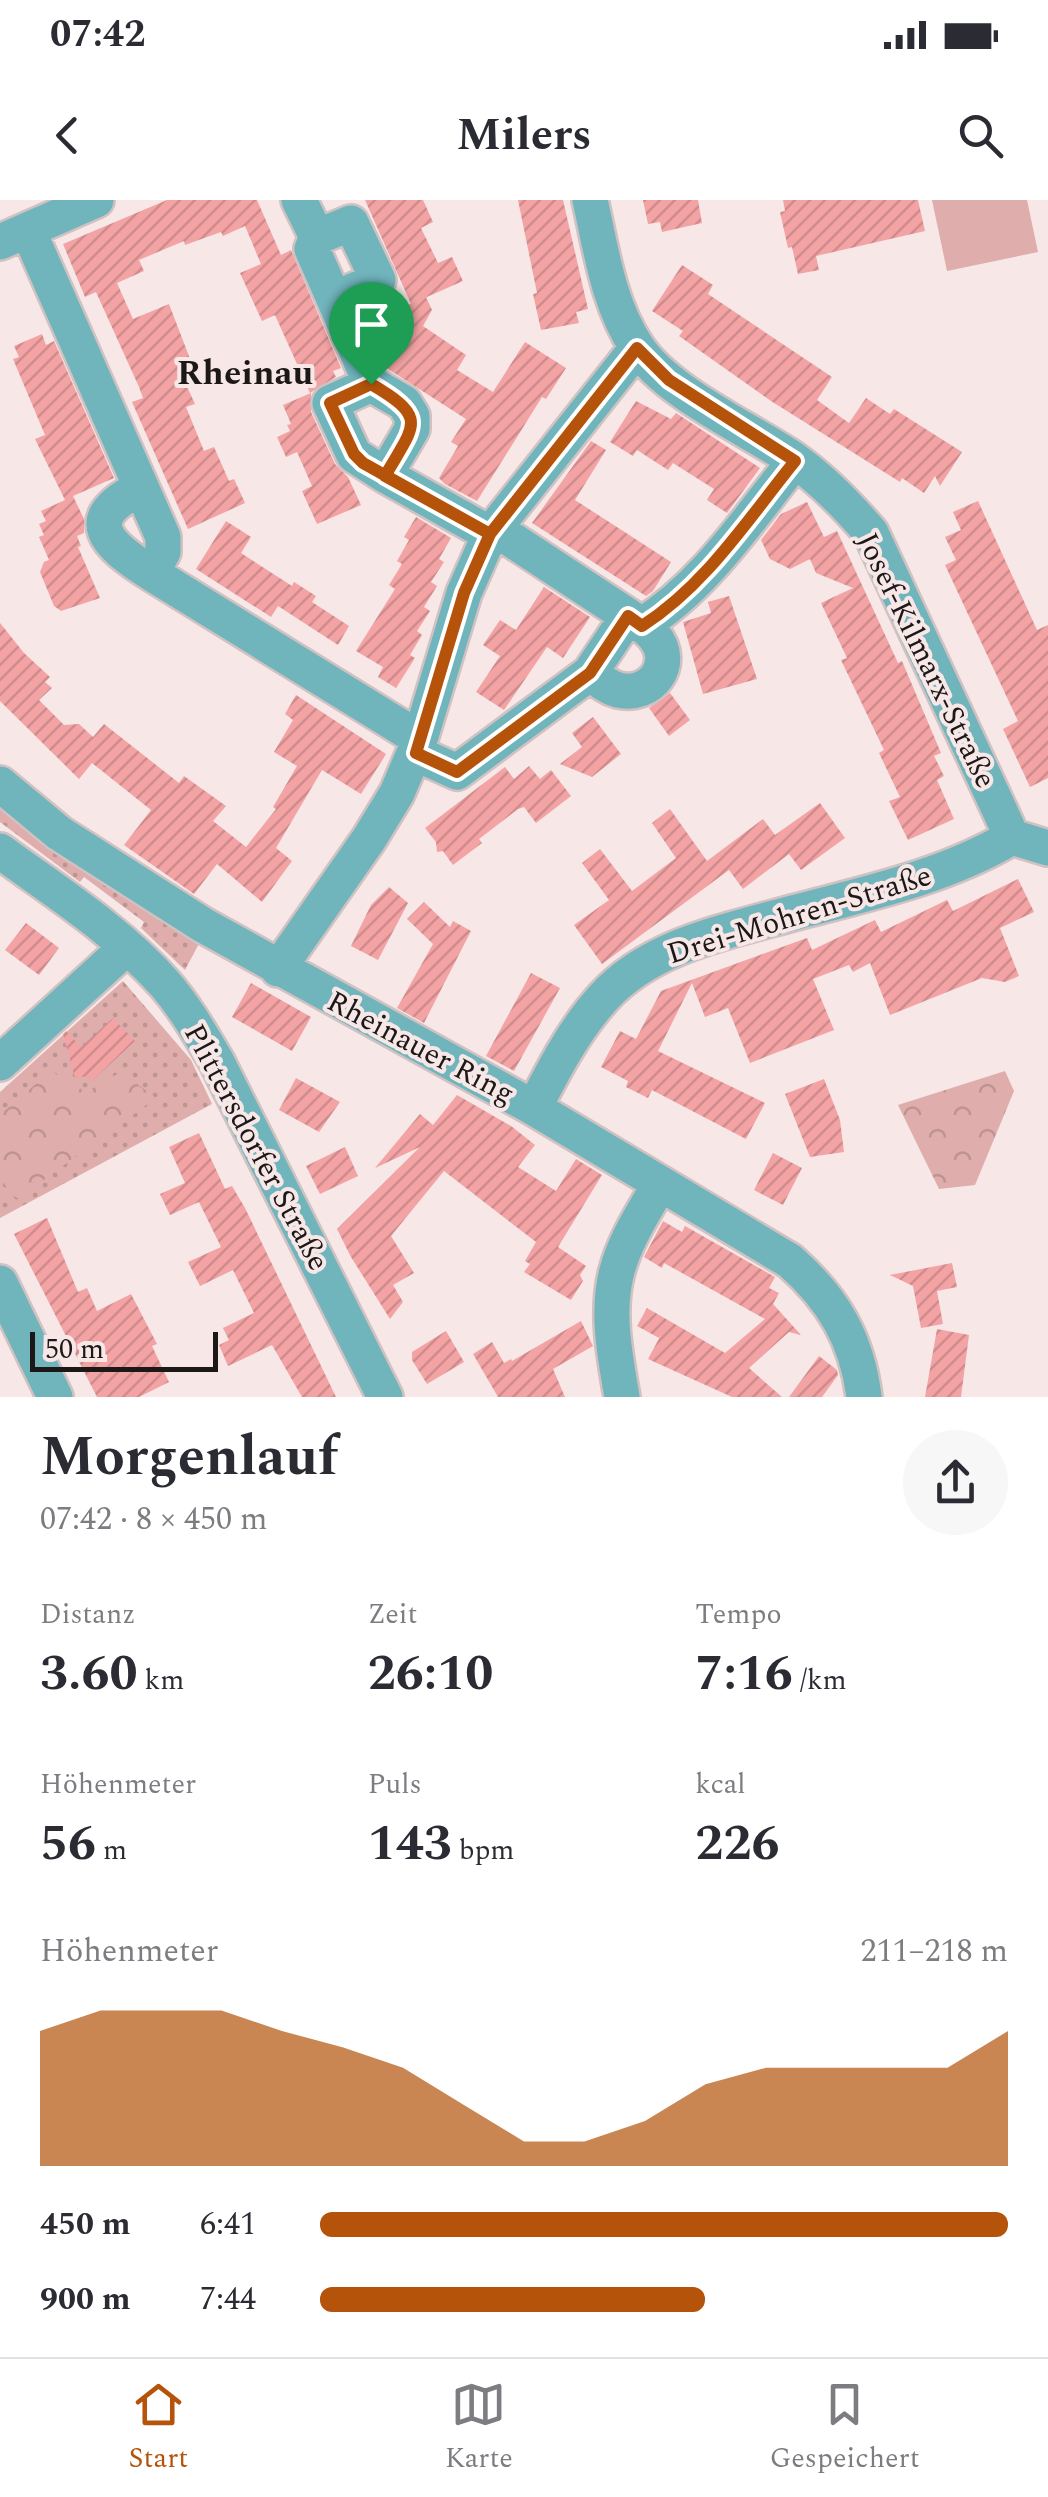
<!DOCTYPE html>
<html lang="de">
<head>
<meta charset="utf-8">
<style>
	body { margin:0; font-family:Spectral,serif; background:#f7f7f7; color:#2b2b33; height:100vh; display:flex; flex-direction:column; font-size:38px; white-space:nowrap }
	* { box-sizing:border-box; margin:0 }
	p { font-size:32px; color:#7c7c81 }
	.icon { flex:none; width:55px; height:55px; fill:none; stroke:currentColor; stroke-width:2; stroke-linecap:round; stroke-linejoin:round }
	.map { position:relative; height:1197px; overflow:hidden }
	.sheet { display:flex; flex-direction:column; background:#fff; flex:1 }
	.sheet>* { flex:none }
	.scale { position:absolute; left:30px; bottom:25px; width:188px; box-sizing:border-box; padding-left:10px; border:5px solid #1d1818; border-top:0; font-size:28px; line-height:35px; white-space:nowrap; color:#1d1818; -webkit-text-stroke:8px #f7e7e7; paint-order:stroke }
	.pin { position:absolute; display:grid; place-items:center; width:85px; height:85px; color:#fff; margin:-102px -42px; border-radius:50% 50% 50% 0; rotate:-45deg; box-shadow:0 0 10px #0007 }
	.pin .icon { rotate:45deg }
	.round { display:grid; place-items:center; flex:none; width:105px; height:105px; border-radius:52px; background:#f7f7f7 }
	.overview { display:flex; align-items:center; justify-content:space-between; height:170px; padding:0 40px }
	h1 { font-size:55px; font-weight:700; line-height:75px }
	.stats { display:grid; grid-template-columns:repeat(3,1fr); gap:15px; height:170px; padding:10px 40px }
	.stats div { display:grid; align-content:center }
	.stats b { font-size:50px; font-weight:700 }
	.stats small { font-size:28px; font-weight:400 }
	.stats p { font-size:28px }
	.chart { height:280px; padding:20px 40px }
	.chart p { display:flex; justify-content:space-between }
	.chart svg { width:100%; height:180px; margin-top:10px; fill:#b45309; opacity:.7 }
	ul { padding:0 40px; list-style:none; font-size:32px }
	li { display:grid; grid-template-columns:160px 120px 1fr; align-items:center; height:75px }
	li i { height:25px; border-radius:12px; background:#b45309 }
	.status { display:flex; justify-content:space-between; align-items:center; height:70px; padding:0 50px; background:#fff; direction:ltr }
	.status svg { height:28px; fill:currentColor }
	header { display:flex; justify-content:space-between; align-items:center; height:130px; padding:0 40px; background:#fff; font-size:45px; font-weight:700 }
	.menu { display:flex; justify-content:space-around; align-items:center; height:140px; border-top:2px solid #e1e1e2; background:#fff; font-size:28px; color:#7c7c81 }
	.menu a { display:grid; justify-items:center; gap:5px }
	.menu .on { color:#b45309 }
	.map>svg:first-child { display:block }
	.grass { fill:url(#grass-dots) }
	.forest { fill:url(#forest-crowns) }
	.garden { fill:#deadac }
	.building { fill:url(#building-hatch) }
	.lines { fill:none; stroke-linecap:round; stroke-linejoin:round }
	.minor-casing { stroke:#d0c2c2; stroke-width:40 }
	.minor { stroke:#70b4bc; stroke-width:35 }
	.route-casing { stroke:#fff; stroke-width:20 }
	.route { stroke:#b45309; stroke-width:12 }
	.labels { text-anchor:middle; stroke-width:8; stroke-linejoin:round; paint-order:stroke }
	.street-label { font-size:30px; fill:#1d1818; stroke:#f7e7e7 }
	.quarter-label { font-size:35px; font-weight:bold; fill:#1d1818; stroke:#f7e7e7 }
</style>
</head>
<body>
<div class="status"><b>07:42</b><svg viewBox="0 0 49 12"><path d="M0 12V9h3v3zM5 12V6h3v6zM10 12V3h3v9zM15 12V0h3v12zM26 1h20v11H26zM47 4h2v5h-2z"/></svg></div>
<header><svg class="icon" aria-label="back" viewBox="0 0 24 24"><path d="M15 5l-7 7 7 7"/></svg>Milers<svg class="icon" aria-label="search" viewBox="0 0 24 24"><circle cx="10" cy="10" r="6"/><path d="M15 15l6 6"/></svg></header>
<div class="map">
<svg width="1048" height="1197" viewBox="0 0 1048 1197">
	<defs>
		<pattern id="grass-dots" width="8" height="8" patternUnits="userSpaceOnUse" patternTransform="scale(2.5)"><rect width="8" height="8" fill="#deadac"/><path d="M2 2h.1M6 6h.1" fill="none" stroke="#be9493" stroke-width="1.8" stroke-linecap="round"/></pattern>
		<pattern id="forest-crowns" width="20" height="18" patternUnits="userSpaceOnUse" patternTransform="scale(2.5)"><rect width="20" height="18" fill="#deadac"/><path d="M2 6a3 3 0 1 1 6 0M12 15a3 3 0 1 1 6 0" fill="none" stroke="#be9493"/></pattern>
		<pattern id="building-hatch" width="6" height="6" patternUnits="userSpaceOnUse" patternTransform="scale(2.5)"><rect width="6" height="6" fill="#f3a3a4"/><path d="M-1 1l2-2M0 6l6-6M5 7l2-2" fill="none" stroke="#d08c8c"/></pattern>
	</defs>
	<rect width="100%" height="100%" fill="#f7e7e7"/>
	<path class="grass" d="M0,599L203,736L185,770L141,728L144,722L84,677L80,682L0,622Z
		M123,781L191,860L212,904L0,1018V892Z"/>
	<path class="forest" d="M51,871L86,892L121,872L156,898L16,1000L0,978V915Z
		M1005,871L1014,891L975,985L939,989L898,905Z"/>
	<path class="garden" d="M932,0H1027L1038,52L947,71Z"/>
	<path class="building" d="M167,0H257L281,55L291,50L341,168L333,171L336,177L310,193L275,115L262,121L240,73L261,64L245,26L223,36L221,32L185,45L184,41L139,60L144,71L117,83L133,119L169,104L192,164L179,169L195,204L186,207L204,251L214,247L229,281L234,279L245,303L188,329L132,202L143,198L139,187L96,92L85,97L63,44Z
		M365,0H423L433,22L421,28L438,63L452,57L463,81L411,104Z
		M518,0H563L588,109L576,112L579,123L541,130L533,94L537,93Z
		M643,0H698L702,23L662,32L660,22L648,24Z
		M783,0H918L925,31L816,56L819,70L798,74L792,47L788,48L780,12L785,11Z
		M682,65L713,85L708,94L832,177L817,200L849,223L866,198L890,214L894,209L962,252L940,286L935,276L924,293L902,278L900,282L771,201L679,136L683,131L652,111Z
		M426,97L432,110L423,126L466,155L457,170L493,192L525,142L566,168L546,199L542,197L477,301L445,284L439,278L458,246L451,242L466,219L388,169L385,163L394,149L380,117Z
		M42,134L46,145L54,141L114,278L73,296L84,319V333L77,336L81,346L78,347L100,398L61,411L54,406L40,372L44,362L49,360L39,337L44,335L39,324L46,321L41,311L65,300L35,239L45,235L13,159L19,157L14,146Z
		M311,193V212L335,264L348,277L361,305L317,324L302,291L312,286L297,252L286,257L277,237L290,231L287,225L291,224L283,205Z
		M636,201L671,219L676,213L760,268L727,313L707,300L714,289L673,263L668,270L637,250L633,256L610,242Z
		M591,241L606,250L575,300L671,362L653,391L646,396L532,323Z
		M978,301L1037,430L1048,425V578L1030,587L1003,529L1018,521L945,365L956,360L945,337L961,330L953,312Z
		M807,302L824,337L837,331L898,463L902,461L941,553L934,556L944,576L937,580L954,619L908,640L889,601L900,597L879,553L884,550L841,460L847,458L821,403L853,388L816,373L810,359L790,369L770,359L761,340L781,314Z
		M416,317L451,338L439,359L444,362L431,382L437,386L424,407L430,411L417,431L422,435L410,455L415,458L396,488L378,477L383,467L356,451L395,389L389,385L402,364L397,361L409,340L404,337Z
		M226,321L251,337L241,353L292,386L294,382L316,396L312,402L349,426L338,445L278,406L271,417L196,369Z
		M544,387L590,417L563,458L547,447L504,510L476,492L500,456L483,445L500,420L516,430Z
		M729,396L757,479L703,494L683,422L711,413L708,402Z
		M0,423L24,453L50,477L45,482L52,488L39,500L64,525L79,524L93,537L104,524L179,583L184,576L226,606L213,621L246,647L276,609L273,607L297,566L274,552L293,520L285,514L296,495L386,554L361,594L322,570L276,648L292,661L262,702L217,664L194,694L124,645L151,610L92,563L79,579L0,501Z
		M670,493L690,520L669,536L649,508Z
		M593,517L621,554L592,577L560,564L582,547L572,533Z
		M529,566L540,579L551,570L571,596L536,623L524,607L518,609L479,639L482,643L453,665L443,651L437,652L436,642L425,628L505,567L514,579Z
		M820,603L845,638L801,670L789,654L743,689L729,670L602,764L574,725L609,700L582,663L600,649L632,691L676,658L652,623L670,609L707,661L763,619L775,635Z
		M1018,679L1034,712L1000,728L1019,776L1005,782L982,778L890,815L870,763L853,772L849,765L813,779L834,830L750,863L728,808L705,817L692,783L658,851L765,903L746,939L652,890L648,898L626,887L628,881L601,867L620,831L636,839L661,791L807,738L812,750L875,720L881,732L947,700L953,711Z
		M389,687L408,703L378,760L351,746L371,705Z
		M424,702L450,727L453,721L471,731L424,823L397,808L433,744L407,719Z
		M26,723L59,748L39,775L5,750Z
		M531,773L560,788L514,871L486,856Z
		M251,783L311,817L292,851L232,817Z
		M113,818L135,841L92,881L87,876L75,878L63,834L66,831L81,847Z
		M296,878L340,902L319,932L279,910Z
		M824,879L840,920L844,952L810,957L785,894Z
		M457,895L511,926L535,945L518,967L556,991L576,959L602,975L558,1047L586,1066L580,1075L583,1081L571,1100L524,1072L530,1064L525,1061L536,1042L444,971L391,1036L414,1073L393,1085L403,1102L390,1119L351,1057L337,1029L420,947L375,968L420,914L433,925Z
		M199,933L225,989L232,986L245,1008L336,1197H302L272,1145L228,1166L219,1145L229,1140L223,1128L254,1113L233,1070L200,1086L188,1062L221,1047L199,1002L170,1015L160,994L185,983L169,947Z
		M345,947L358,976L320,994L306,966Z
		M773,953L802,968L783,1005L754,990Z
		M47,1018L78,1092L87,1088L97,1111L131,1094L157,1144L152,1146L169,1182L139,1197H97L14,1034Z
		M663,1021L682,1032L685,1026L775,1077L769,1088L779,1093L773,1104L801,1135L789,1132L749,1168L782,1197H732L648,1159L662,1133L659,1138L637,1126L647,1108L725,1153L765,1119L664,1063L662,1068L644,1057Z
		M952,1063L957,1087L937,1091L943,1124L921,1128L913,1086L890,1075Z
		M581,1121L593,1146L553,1169L565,1197H498L473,1154L492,1142L504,1163L511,1159L512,1161Z
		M937,1129L969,1135L961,1197H925Z
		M446,1131L464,1162L427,1184L412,1160V1152Z
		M819,1156L837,1170L838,1175L822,1197H789Z"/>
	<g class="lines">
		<defs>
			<path id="minor" d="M299,0L317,37L351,23L378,80L334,99L371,184L404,203L412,216V229L385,275L490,334
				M590,0C601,49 608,104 637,147C666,192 747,228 793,259C823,280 847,305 871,333L1012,637L1048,648
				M28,30L163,337V352L151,373L420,539
				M317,37L312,49L334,99
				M0,42L96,0
				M371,184L330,203L354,255L385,275
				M141,288C77,319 107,345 151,373
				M494,328L628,416
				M642,425C706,385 748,319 795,261
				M415,553L457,572L590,473L628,416C637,422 648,428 654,436C677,464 651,498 618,490C607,487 599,480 590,473
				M0,584L59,633L203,725L534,908L790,1061C833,1099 857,1139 864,1197
				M0,651C56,692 118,731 165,784C185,807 201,835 217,862L385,1197
				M278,769L369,639L397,593L420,539L464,393L490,334L637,148
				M0,863L127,747
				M534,908C554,869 574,830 603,798C646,750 714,734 774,718C854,696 940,680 1012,637
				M0,1083L55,1197
				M622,1197C615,1156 606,1111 617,1071C625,1040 644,1012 659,985"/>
		</defs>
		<use href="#minor" class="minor-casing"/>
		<use href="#minor" class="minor"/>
	</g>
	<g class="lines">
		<defs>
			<path id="route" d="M371,184C429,218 415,224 385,276L490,334L464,393L416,553L457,572L590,473L628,416L642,426C706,385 748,319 795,261L669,180L637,148L490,334L363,263L354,254L330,203L371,184"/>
		</defs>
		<use href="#route" class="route-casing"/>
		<use href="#route" class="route"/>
	</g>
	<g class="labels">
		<g class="street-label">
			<text transform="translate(927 460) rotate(64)" y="10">Josef-Kilmarx-Straße</text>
			<text transform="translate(799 714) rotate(-17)" y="10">Drei-Mohren-Straße</text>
			<text transform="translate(421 847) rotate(28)" y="10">Rheinauer Ring</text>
			<text transform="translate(257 947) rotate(62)" y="10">Plittersdorfer Straße</text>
		</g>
		<g class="quarter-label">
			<text x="245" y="184">Rheinau</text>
		</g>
	</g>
</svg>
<div class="scale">50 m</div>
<div class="pin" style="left:371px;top:184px;background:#1e9e55"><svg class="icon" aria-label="arrive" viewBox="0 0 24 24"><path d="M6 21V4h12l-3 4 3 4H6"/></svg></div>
</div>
<section class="sheet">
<div class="overview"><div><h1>Morgenlauf</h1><p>07:42 · 8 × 450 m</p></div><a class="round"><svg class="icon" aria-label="share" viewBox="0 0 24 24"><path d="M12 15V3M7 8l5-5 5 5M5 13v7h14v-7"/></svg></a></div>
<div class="stats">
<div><p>Distanz</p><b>3.60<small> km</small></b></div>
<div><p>Zeit</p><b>26:10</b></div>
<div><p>Tempo</p><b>7:16<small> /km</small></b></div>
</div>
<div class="stats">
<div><p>Höhenmeter</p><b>56<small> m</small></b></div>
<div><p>Puls</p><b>143<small> bpm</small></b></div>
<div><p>kcal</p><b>226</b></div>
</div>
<div class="chart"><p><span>Höhenmeter</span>211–218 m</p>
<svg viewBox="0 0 160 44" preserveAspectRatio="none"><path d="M0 44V11L10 6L20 6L30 6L40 11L50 15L60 20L70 29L80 38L90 38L100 33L110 24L120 20L130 20L140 20L150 20L160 11V44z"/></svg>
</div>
<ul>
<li><b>450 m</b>6:41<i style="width:100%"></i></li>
<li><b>900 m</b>7:44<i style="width:56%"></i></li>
</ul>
</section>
<nav class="menu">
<a class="on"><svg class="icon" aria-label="home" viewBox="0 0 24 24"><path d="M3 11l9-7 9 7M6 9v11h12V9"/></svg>Start</a>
<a><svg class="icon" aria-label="map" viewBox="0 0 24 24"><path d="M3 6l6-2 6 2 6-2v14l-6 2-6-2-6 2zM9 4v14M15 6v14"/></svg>Karte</a>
<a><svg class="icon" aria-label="saved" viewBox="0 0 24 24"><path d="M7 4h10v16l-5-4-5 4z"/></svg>Gespeichert</a>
</nav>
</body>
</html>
